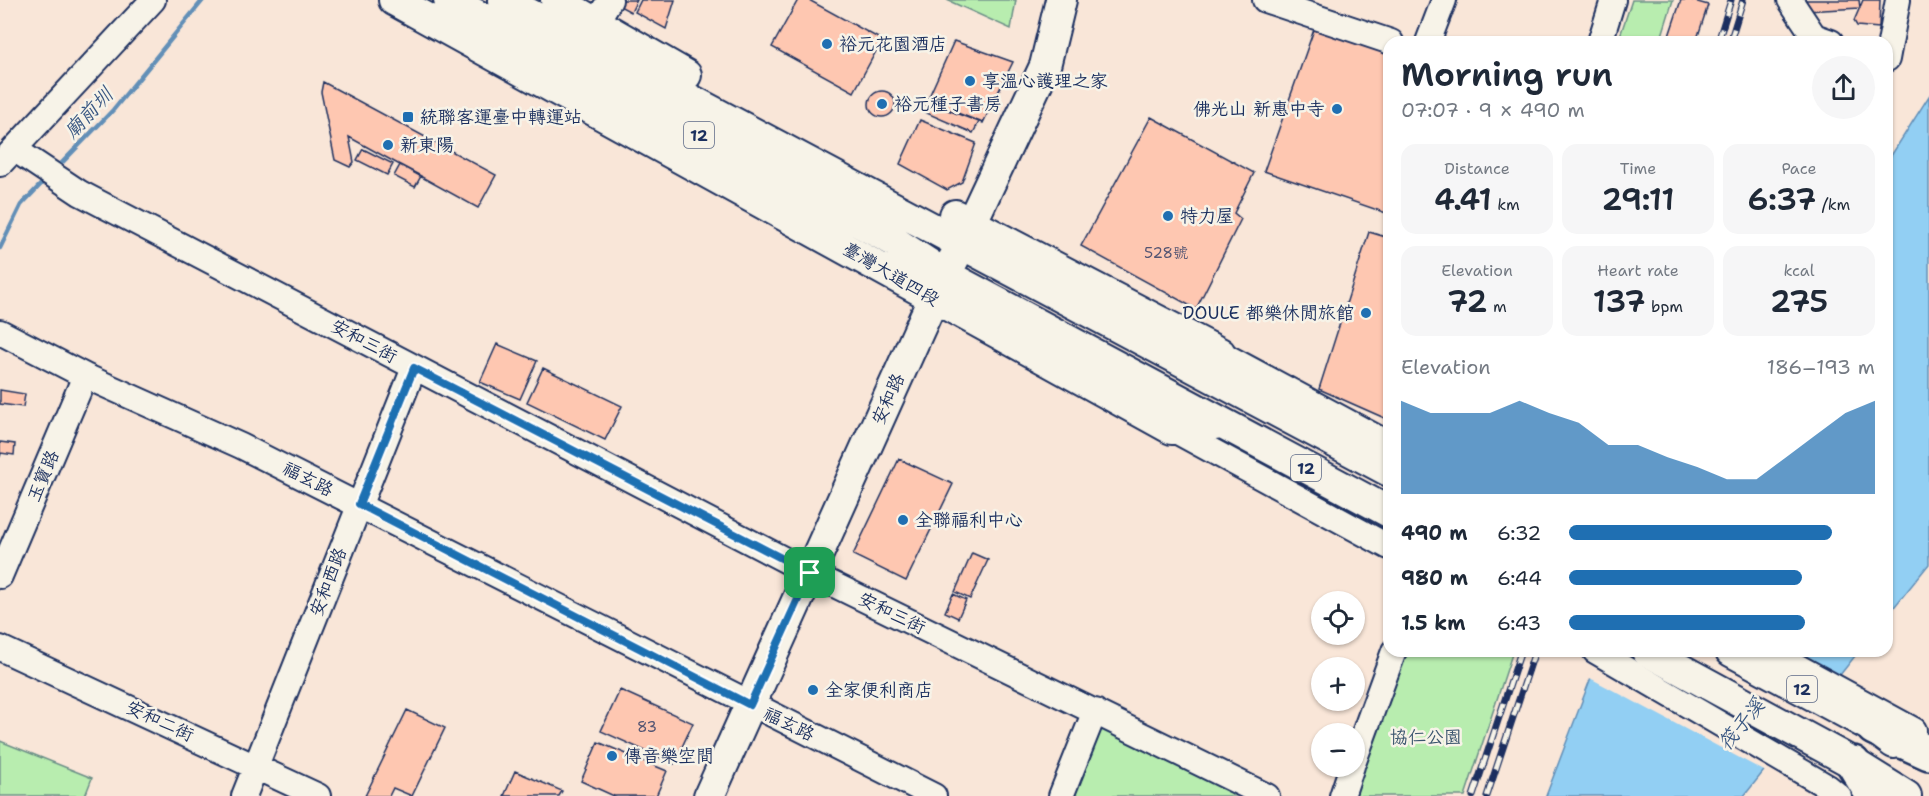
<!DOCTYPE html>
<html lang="en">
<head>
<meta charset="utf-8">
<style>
	body { margin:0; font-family:"Shantell Sans","LXGW WenKai TC",sans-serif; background:#f6f6f7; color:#1f2937; height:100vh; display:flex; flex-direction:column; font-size:22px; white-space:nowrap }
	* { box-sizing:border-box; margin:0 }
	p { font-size:20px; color:#747a83 }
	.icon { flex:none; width:33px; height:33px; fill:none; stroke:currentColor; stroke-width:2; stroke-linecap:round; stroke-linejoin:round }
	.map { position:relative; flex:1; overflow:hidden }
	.details { position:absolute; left:1383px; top:36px; width:510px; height:621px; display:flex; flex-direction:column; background:#fff; border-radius:18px; box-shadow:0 2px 4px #0004 }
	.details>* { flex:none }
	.fabs { position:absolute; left:1311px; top:591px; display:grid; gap:12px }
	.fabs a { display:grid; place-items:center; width:54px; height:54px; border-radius:50%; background:#fff; box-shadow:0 2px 4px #0004; font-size:30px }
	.pin { position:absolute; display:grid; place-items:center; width:51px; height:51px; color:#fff; margin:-26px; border-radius:12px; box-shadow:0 3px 9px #0006 }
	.round { display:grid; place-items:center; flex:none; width:63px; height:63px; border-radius:32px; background:#f6f6f7 }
	.headline { display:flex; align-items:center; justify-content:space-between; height:102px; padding:0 18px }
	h1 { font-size:33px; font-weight:600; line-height:45px }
	.metrics { display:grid; grid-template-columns:repeat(3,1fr); gap:9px; height:102px; padding:6px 18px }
	.metrics div { display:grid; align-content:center; border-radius:15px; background:#f6f6f7; text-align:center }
	.metrics b { font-size:30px; font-weight:600 }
	.metrics small { font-size:16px; font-weight:400 }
	.metrics p { font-size:16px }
	.chart { height:168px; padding:12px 18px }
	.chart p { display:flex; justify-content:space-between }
	.chart svg { width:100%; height:108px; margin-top:6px; fill:#1f6fb2; opacity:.7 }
	ul { padding:0 18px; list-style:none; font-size:20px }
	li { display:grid; grid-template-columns:96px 72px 1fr; align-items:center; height:45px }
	li i { height:15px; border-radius:8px; background:#1f6fb2 }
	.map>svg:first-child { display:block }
	.green { fill:#b8edaf; stroke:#6a8e86; stroke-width:1.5 }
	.water { fill:#92cff3; stroke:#628fb7; stroke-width:1.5 }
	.pier { fill:#f9e6d8 }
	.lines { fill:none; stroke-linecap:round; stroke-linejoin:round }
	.stream { stroke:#628fb7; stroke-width:4.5 }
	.building { fill:#fec7b1; stroke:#1b2f5e; stroke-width:1.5 }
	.minor-casing { stroke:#1b2f5e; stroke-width:28 }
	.major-casing { stroke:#1b2f5e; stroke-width:34 }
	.highway-casing { stroke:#1b2f5e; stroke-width:38 }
	.minor { stroke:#f7f3e8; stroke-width:24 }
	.major { stroke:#f7f3e8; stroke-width:30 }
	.highway { stroke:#f7f3e8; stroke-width:33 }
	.rail-casing { stroke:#1b2f5e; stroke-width:7 }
	.rail { stroke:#f7f3e8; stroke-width:4.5; stroke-dasharray:14; stroke-linecap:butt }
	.route-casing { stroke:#fff; stroke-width:12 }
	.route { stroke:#1f6fb2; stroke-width:8 }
	.poi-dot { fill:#1f6fb2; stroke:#f7f3e8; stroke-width:2 }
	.labels { text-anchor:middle; stroke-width:5; stroke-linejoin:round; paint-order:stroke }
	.number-label { font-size:15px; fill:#545573 }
	.shield { fill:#f7f3e8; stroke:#5d6a87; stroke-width:1.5 }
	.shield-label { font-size:16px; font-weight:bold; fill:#1b2f5e }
	.poi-label { font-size:18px; fill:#1b2f5e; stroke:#f7f3e8; text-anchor:start }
	.street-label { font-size:18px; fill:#1b2f5e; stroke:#f7f3e8 }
	.park-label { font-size:18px; fill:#3a556e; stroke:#f7f3e8 }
	.water-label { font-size:20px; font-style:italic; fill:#395783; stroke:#f7f3e8 }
</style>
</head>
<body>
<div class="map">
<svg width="1929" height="796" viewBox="0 0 1929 796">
	<rect width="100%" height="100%" fill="#f9e6d8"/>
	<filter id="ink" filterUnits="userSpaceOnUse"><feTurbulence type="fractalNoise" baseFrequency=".0167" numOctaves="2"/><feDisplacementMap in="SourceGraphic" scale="12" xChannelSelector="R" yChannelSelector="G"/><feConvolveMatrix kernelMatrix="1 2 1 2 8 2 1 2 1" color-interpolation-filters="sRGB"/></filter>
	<g filter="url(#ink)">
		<path class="green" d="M947,0H1016L1011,29Z
			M1632,0H1673L1660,42H1618Z
			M1397,651H1513L1465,796H1344Z
			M1099,720L1253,796H1069Z
			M0,741L92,778L85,796H0Z"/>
		<path class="water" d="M1929,96V564L1887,616V162Z
			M1601,651H1859L1744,796H1546Z"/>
		<path class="pier" d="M1598,651H1797L1843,676L1766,772L1588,677Z"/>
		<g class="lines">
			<path class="stream" d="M55,170L113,110L203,0
				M0,248L21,205L45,180"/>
		</g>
		<path class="building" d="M615,0H637L631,12L614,3Z
			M641,0H675L666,29L635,12Z
			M798,0H809L882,40L854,92L772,47Z
			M1681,0H1691L1708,5L1696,42H1667Z
			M1804,0H1859L1860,8L1805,11Z
			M1863,0H1880L1879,28L1857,26L1854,21Z
			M1317,21L1389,47V214L1264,171Z
			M954,41L1013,62L983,123L927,101Z
			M323,82L496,175L478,208L349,137L354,162L350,167L335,160L321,92Z
			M869 104a13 13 0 1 1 26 0a13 13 0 1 1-26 0Z
			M927,102L979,122L973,133L922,111Z
			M1151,117L1254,173L1234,213L1241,219L1196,309L1081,246Z
			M920,120L976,143L962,182L947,190L900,164Z
			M363,149L393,164L387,175L357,160Z
			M400,165L421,176L415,187L394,176Z
			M1369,232L1389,238V420L1319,389Z
			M497,344L537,361L520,399L480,382Z
			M543,368L622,406L605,440L527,402Z
			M0,390L25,394L23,407L0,404Z
			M0,442L15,444L14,455L1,453L0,457Z
			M899,459L953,484L906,581L853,555Z
			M972,553L988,560L970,599L955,592Z
			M953,594L966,600L958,618L945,612Z
			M620,690L693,723L674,764L601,731Z
			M407,710L445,728L412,796L393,788L389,796H365Z
			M598,742L667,771L656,796H614L581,781Z
			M515,771L562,791L559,796H504Z"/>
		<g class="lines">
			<defs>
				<path id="minor" d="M1265,0L1391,42
					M1790,0L1814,36L1831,42
					M596,22L610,0
					M1428,42L1444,0
					M1600,42L1613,0
					M1887,59L1898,0
					M14,149L80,193L810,573L1267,796
					M0,164L153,0
					M0,332L85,376L241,446L934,796
					M1220,353L1389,444
					M1172,429L1389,547
					M0,576L85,376
					M0,648L318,796
					M1595,651L1828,787L1839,796
					M1769,651L1914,730
					M1354,761L1394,651
					M244,796L414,368
					M1061,796L1095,711
					M1342,796L1352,766"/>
				<path id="major" d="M394,0L1172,429L1222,423
					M449,0L892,240L946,275L1389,512
					M503,0L1389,471
					M556,0L686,75
					M955,215L1220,353L1238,390
					M1647,651L1853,763L1906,796
					M1731,651L1874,728L1894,743
					M709,796L933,299L962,243L1045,66L1061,0"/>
				<path id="highway" d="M1874,728L1929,753
					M1853,763L1870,791L1877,796"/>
			</defs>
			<use href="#minor" class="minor-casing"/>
			<use href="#major" class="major-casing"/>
			<use href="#highway" class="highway-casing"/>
			<use href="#minor" class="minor"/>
			<use href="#major" class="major"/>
			<use href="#highway" class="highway"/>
			<defs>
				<path id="rail" d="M1718,42L1731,0
					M1730,42L1743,0
					M1473,796L1521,651
					M1487,796L1535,651"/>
			</defs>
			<use href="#rail" class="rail-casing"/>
			<use href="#rail" class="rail"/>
		</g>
	</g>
	<g class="lines" filter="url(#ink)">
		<defs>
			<path id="route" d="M414,368L810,573L750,705L359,504Z"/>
		</defs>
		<use href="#route" class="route-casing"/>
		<use href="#route" class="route"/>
	</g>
	<g class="poi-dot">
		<circle cx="827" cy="44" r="6"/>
		<circle cx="970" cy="81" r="6"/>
		<circle cx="882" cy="104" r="6"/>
		<circle cx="1337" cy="109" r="6"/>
		<rect x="402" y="111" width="12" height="12" rx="3"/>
		<circle cx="388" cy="145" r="6"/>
		<circle cx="1168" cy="216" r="6"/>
		<circle cx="1366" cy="313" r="6"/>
		<circle cx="903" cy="520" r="6"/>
		<circle cx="813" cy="690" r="6"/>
		<circle cx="612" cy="756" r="6"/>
	</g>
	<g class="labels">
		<g class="number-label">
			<text x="1166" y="258">528號</text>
			<text x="647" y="732">83</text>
		</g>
		<g class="shield">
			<rect x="684" y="122" width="30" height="26" rx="4.5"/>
			<rect x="1291" y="455" width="30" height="26" rx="4.5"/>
			<rect x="1787" y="676" width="30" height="26" rx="4.5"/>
		</g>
		<g class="shield-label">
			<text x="699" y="141">12</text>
			<text x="1306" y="474">12</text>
			<text x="1802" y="695">12</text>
		</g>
		<g class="poi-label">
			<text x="839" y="50">裕元花園酒店</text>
			<text x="982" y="87">享溫心護理之家</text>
			<text x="894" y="110">裕元種子書房</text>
			<text x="1325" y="115" text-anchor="end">佛光山 新惠中寺</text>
			<text x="420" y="123">統聯客運臺中轉運站</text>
			<text x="400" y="151">新東陽</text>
			<text x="1180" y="222">特力屋</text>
			<text x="1354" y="319" text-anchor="end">DOULE 都樂休閒旅館</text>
			<text x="915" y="526">全聯福利中心</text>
			<text x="825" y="696">全家便利商店</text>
			<text x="624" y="762">傳音樂空間</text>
		</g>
		<g class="street-label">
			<text transform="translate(891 274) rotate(30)" y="6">臺灣大道四段</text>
			<text transform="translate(364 341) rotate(28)" y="6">安和三街</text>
			<text transform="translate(888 399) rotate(-66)" y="6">安和路</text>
			<text transform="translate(43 476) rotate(-67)" y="6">玉寶路</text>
			<text transform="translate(308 479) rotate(27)" y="6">福玄路</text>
			<text transform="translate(328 582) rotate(-69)" y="6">安和西路</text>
			<text transform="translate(892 613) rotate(26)" y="6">安和三街</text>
			<text transform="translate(160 721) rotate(25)" y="6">安和二街</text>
			<text transform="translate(789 724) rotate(26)" y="6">福玄路</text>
		</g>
		<g class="park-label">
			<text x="1426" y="743">協仁公園</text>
		</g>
		<g class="water-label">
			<text transform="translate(88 113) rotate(-47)" y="7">廟前圳</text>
			<text transform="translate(1741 724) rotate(-51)" y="7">筏子溪</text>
		</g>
	</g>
</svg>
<div class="fabs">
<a><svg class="icon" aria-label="locate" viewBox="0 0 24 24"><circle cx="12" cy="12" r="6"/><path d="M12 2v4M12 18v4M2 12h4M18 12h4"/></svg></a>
<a>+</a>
<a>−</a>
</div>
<div class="pin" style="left:810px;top:573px;background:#1e9e55"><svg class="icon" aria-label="arrive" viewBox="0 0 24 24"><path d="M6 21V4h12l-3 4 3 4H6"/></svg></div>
<section class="details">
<div class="headline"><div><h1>Morning run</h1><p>07:07 · 9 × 490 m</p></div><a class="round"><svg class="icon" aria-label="share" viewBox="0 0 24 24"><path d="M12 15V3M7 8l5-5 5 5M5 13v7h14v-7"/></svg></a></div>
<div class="metrics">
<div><p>Distance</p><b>4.41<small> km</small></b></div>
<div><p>Time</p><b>29:11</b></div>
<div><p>Pace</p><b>6:37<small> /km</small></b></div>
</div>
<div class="metrics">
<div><p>Elevation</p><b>72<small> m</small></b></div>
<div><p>Heart rate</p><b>137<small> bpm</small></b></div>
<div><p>kcal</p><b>275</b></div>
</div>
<div class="chart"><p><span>Elevation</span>186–193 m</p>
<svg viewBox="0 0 160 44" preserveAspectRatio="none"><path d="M0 44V6L10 11L20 11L30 11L40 6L50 11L60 15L70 24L80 24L90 29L100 33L110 38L120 38L130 29L140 20L150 11L160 6V44z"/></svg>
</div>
<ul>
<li><b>490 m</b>6:32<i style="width:86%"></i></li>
<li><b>980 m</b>6:44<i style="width:76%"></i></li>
<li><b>1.5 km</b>6:43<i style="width:77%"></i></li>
</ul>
</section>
</div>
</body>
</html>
